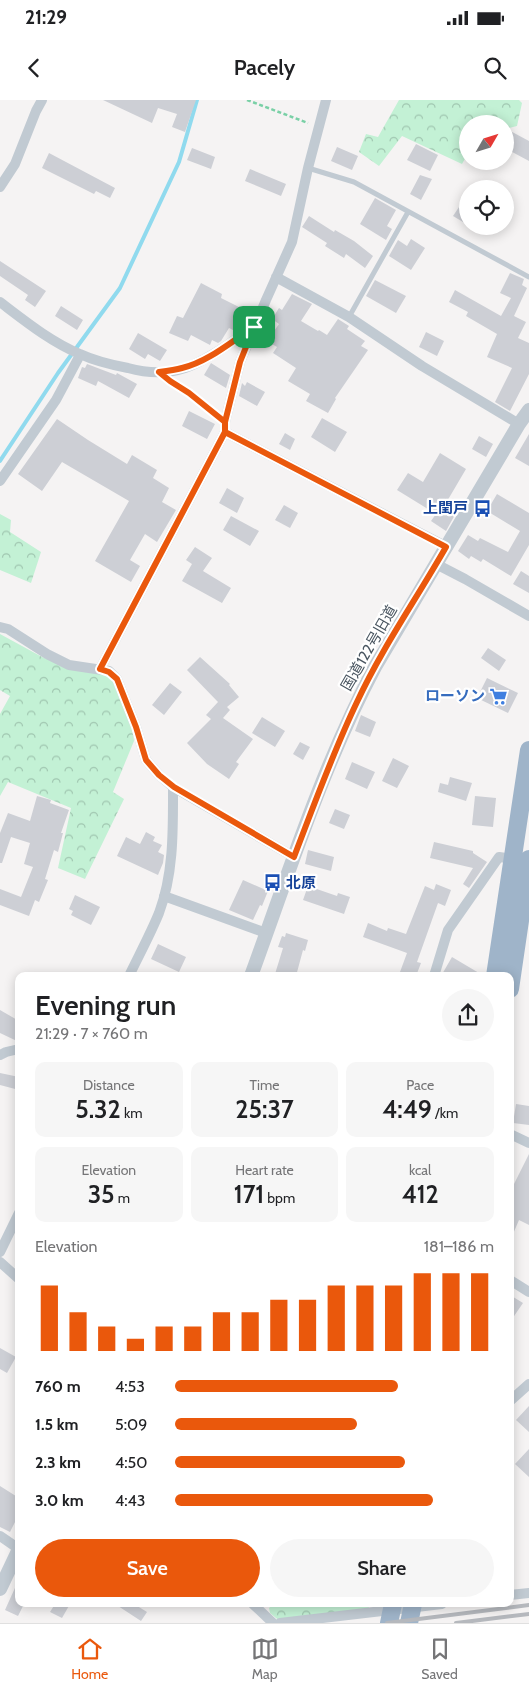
<!DOCTYPE html>
<html lang="en">
<head>
<meta charset="utf-8">
<style>
	body { margin:0; font-family:Cabin,"Noto Sans JP",sans-serif; background:#f6f6f6; color:#202124; height:100vh; display:flex; flex-direction:column; font-size:19px; white-space:nowrap }
	* { box-sizing:border-box; margin:0 }
	p { font-size:16px; color:#757577 }
	.icon { flex:none; width:28px; height:28px; fill:none; stroke:currentColor; stroke-width:2; stroke-linecap:round; stroke-linejoin:round }
	.map { position:relative; flex:1; overflow:hidden }
	.details { position:absolute; left:15px; top:872px; width:499px; height:635px; display:flex; flex-direction:column; background:#fff; border-radius:10px; box-shadow:0 2px 12px #0003 }
	.details>* { flex:none }
	.needle { width:32px; rotate:51deg }
	.fabs { position:absolute; left:459px; top:15px; display:grid; gap:10px }
	.fabs a { display:grid; place-items:center; width:55px; height:55px; border-radius:50%; background:#fff; box-shadow:0 2px 12px #0003; font-size:25px }
	.pin { position:absolute; display:grid; place-items:center; width:42px; height:42px; color:#fff; margin:-21px; border-radius:10px; box-shadow:0 2px 8px #0006 }
	.round { display:grid; place-items:center; flex:none; width:52px; height:52px; border-radius:26px; background:#f6f6f6 }
	.summary { display:flex; align-items:center; justify-content:space-between; height:85px; padding:0 20px }
	h1 { font-size:28px; font-weight:600; line-height:38px }
	.metrics { display:grid; grid-template-columns:repeat(3,1fr); gap:8px; height:85px; padding:5px 20px }
	.metrics div { display:grid; align-content:center; border-radius:10px; background:#f6f6f6; text-align:center }
	.metrics b { font-size:25px; font-weight:600 }
	.metrics small { font-size:14px; font-weight:400 }
	.metrics p { font-size:14px }
	.chart { height:140px; padding:10px 20px }
	.chart p { display:flex; justify-content:space-between }
	.chart svg { width:100%; height:90px; margin-top:5px; stroke:#ea580c; stroke-width:6 }
	.button { display:flex; gap:10px; margin-top:auto; padding:10px 20px }
	.button a { flex:1; height:58px; border-radius:30px; background:#ea580c; color:#fff; font-size:20px; font-weight:600; line-height:58px; text-align:center }
	.button a+a { background:#f6f6f6; color:#202124 }
	ul { padding:0 20px; list-style:none; font-size:16px }
	li { display:grid; grid-template-columns:80px 60px 1fr; align-items:center; height:38px }
	li i { height:12px; border-radius:6px; background:#ea580c }
	.status { display:flex; justify-content:space-between; align-items:center; height:35px; padding:0 25px; background:#fff; direction:ltr }
	.status svg { height:14px; fill:currentColor }
	header { display:flex; justify-content:space-between; align-items:center; height:65px; padding:0 20px; background:#fff; font-size:22px; font-weight:600 }
	.tabs { display:flex; justify-content:space-around; align-items:center; height:70px; border-top:1px solid #e0e0e0; background:#fff; font-size:14px; color:#757577 }
	.tabs a { display:grid; justify-items:center; gap:2px }
	.tabs .current { color:#ea580c }
	.map>svg:first-child { display:block }
	.forest { fill:url(#forest-crowns) }
	.lines { fill:none; stroke-linecap:round; stroke-linejoin:round }
	.stream { stroke:#90daee; stroke-width:4 }
	.building { fill:#cdcfd5 }
	.path { stroke:#7ad0a6; stroke-width:2.5; stroke-dasharray:4 2.5; stroke-linecap:butt }
	.service { stroke:#c1cad2; stroke-width:5 }
	.minor { stroke:#c1cad2; stroke-width:10 }
	.tertiary { stroke:#c1cad2; stroke-width:14 }
	.trunk { stroke:#9fb4c9; stroke-width:18 }
	.rail { stroke:#b5b8bd; stroke-width:4 }
	.route-casing { stroke:#fff; stroke-width:10 }
	.route { stroke:#ea580c; stroke-width:6 }
	.labels { text-anchor:middle; stroke-width:4.5; stroke-linejoin:round; paint-order:stroke }
	.transit-label { font-size:15px; font-weight:bold; fill:#164399; stroke:#fff; text-anchor:end }
	.street-label { font-size:15px; fill:#4a5661; stroke:#fff }
	.shop-label { font-size:15px; font-weight:bold; fill:#366cbe; stroke:#fff; text-anchor:end }
</style>
</head>
<body>
<div class="status"><b>21:29</b><svg viewBox="0 0 49 12"><path d="M0 12V9h3v3zM5 12V6h3v6zM10 12V3h3v9zM15 12V0h3v12zM26 1h20v11H26zM47 4h2v5h-2z"/></svg></div>
<header><svg class="icon" aria-label="back" viewBox="0 0 24 24"><path d="M15 5l-7 7 7 7"/></svg>Pacely<svg class="icon" aria-label="search" viewBox="0 0 24 24"><circle cx="10" cy="10" r="6"/><path d="M15 15l6 6"/></svg></header>
<div class="map">
<svg width="529" height="1523" viewBox="0 0 529 1523">
	<defs>
		<pattern id="forest-crowns" width="20" height="18" patternUnits="userSpaceOnUse" patternTransform="scale(1.25)"><rect width="20" height="18" fill="#c3f1d5"/><path d="M2 6a3 3 0 1 1 6 0M12 15a3 3 0 1 1 6 0" fill="none" stroke="#a0c6b0"/></pattern>
	</defs>
	<rect width="100%" height="100%" fill="#f5f3f3"/>
	<path class="forest" d="M399,0H519L522,3L517,26L505,29V24H468L467,55L462,64L402,36L379,66L359,52L366,34L378,37Z
		M0,414L11,420L10,432L41,452L31,483L0,470Z
		M0,534L44,558L95,572L116,580L132,622L134,641L113,692L124,699L85,779L58,768L71,708L8,682L0,696V614L10,596L0,590Z
		M274,1504H371L364,1515L282,1523L270,1513L269,1508Z"/>
	<g class="lines">
		<path class="stream" d="M0,361L58,273L120,188L179,62L197,0"/>
	</g>
	<path class="building" d="M103,0H196L185,32L172,27L177,14L158,8L152,23Z
		M505,28L529,41V61L505,48Z
		M416,44L438,55L430,71L407,60Z
		M337,47L358,56L352,70L331,61Z
		M192,48L215,57L211,69L187,60Z
		M49,53L115,88L110,98L96,91L94,94L42,68Z
		M250,69L286,84L281,96L245,81Z
		M420,75L432,79L421,100L410,94Z
		M375,98L396,110L387,126L392,129L386,140L360,124Z
		M461,104L468,108V125L453,116Z
		M309,116L334,132L335,130L354,141L373,156L365,168L346,154L344,158L325,146L327,143L302,127Z
		M411,139L425,148L411,170L389,156L398,140L407,146Z
		M0,161L46,191L35,207L25,200L28,195L0,176Z
		M510,173L524,179L522,185L527,188L514,216L526,222L518,238L529,243V274L510,311L495,302L512,268L487,257L497,234L466,216L468,212L449,202L455,190L501,216L511,198L500,193Z
		M375,180L406,196L396,213L366,196Z
		M201,183L222,194L221,198L243,209L233,230L229,228L221,241L218,243L212,240L210,245L191,235L188,241L169,233L177,216L183,218Z
		M292,194L312,204L301,221L318,231L319,230L327,235L338,219L349,226L347,229L365,241L361,246L368,250L335,298L336,299L328,313L306,301L310,294L288,281L296,268L273,253L277,247L267,241L279,224L272,219L279,208L282,210Z
		M61,206L83,220L77,230L55,216Z
		M426,232L444,241L437,256L419,247Z
		M138,233L167,250L160,261L148,254L145,259L129,249Z
		M211,263L230,275L226,288L204,275Z
		M87,264L116,275L117,273L137,284L129,298L98,281L96,286L78,278L82,267L85,268Z
		M247,282L265,292L257,306L239,296L242,283L245,286Z
		M189,311L215,324L207,339L182,326Z
		M322,318L347,332L335,352L311,337Z
		M57,319L88,340L127,364L132,355L157,370L153,378L169,388L162,402L176,410L157,442L145,434L130,460L140,466L131,482L95,461L129,401L62,362L42,391L18,374Z
		M285,333L295,339L290,350L279,344Z
		M529,334V366L515,358Z
		M479,336L493,344L486,357L472,349Z
		M440,353L466,369L446,403L457,411L446,431L431,421L436,414L397,390L408,373L423,382Z
		M227,388L244,398L237,413L219,403Z
		M497,394L529,413V445L511,476L483,459L481,462L471,456L469,459L458,451L468,435L478,441L480,438L508,452L520,431L487,411Z
		M284,405L298,413L290,428L275,420Z
		M231,416L259,431L250,446L223,430Z
		M195,447L212,458L203,471L231,488L222,503L182,481L192,464L186,460Z
		M521,471L529,476V493L513,484Z
		M488,548L506,560L499,571L481,558Z
		M200,557L230,584L229,585L239,597L227,607L230,610L223,618L253,639L236,662L239,664L229,679L207,664L187,643L211,619L206,615L218,602L187,570Z
		M487,578L518,593L508,613L477,598Z
		M170,583L182,592L164,615L152,605Z
		M361,615L376,622L370,637L355,631Z
		M262,617L285,631L275,647L252,633Z
		M300,642L310,647L303,660L293,654Z
		M393,658L409,666L397,688L382,681Z
		M352,662L375,672L367,689L345,679Z
		M450,677L472,683L466,701L438,692L440,683L448,685Z
		M37,696L51,700L50,703L69,710L61,733H63L58,752L54,750L45,779L48,780L39,802L35,800L29,816L0,805V789L21,797L33,767L24,764L30,743L11,737L2,763H0V733L8,713L30,721Z
		M475,696L496,698L493,727L472,725Z
		M335,709L350,715L344,729L329,723Z
		M146,732L155,737L153,741L162,745L158,752L164,755L163,763L158,775L117,756L126,737L140,744Z
		M434,742L473,751V753L487,762L469,788L463,784L473,768L430,758Z
		M308,750L334,757L331,771L305,764Z
		M243,780L268,791L262,806L260,805L253,820L229,810Z
		M436,784L451,790L445,806L438,803L417,862L421,863L416,876H412L400,872L407,853L363,837L368,823L387,831L388,828L406,834L425,786L434,790Z
		M308,786L337,796L338,793L350,797L344,814L303,800Z
		M75,795L100,807L91,825L71,815L73,811L69,809Z
		M286,833L308,840L305,851L303,850L296,876L275,874L283,848L278,847L282,836L285,837Z
		M158,844L186,857L179,872L151,859Z
		M452,857L484,876H441Z
		M0,910L19,921V942L0,933Z
		M0,973L19,977V990L0,985Z
		M516,1004L529,1006V1025L513,1023Z
		M529,1054V1125L519,1120L510,1141V1097L514,1089L512,1088Z
		M510,1195L523,1203L510,1222Z
		M0,1248L16,1257L7,1273L0,1269Z
		M529,1306V1332L516,1320Z
		M529,1349V1377L515,1364Z
		M0,1386L19,1398V1414L10,1432L0,1427Z
		M19,1479V1504H24L18,1516L5,1510Z
		M55,1504H70L62,1518L50,1512Z
		M115,1504H134L147,1512L141,1521Z"/>
	<g class="lines">
		<path class="path" d="M247,0L308,23
			M172,283L189,293L216,314"/>
		<path class="service" d="M308,68L354,82L529,177
			M349,217L408,112"/>
		<path class="minor" d="M0,87L15,64L36,11L42,0
			M276,177L349,217L422,266L519,324
			M0,202C25,221 51,242 80,254C95,261 112,265 128,268C146,273 167,274 185,268C210,259 232,241 254,227
			M225,332L447,447
			M0,381L56,300L80,255
			M436,464L465,479L529,516
			M0,527L8,529L47,554L69,565L109,571L117,579L136,627L146,660L159,675L173,687L294,757
			M100,569L225,332V322L240,262L266,200L292,142L308,68L326,0
			M164,796L266,833
			M129,876C139,855 150,835 159,813C174,773 173,729 173,687
			M434,876L448,830L499,757L513,759
			M0,955L6,952L19,949
			M510,1034L529,1043
			M0,1152L19,1113
			M0,1162L19,1179
			M510,1180L529,1192
			M510,1301L529,1284
			M0,1436L19,1449
			M510,1495L529,1493
			M253,1504L273,1523
			M280,1523L442,1504"/>
		<path class="tertiary" d="M251,876C289,772 323,665 375,567L519,324L529,310
			M0,1489L19,1449"/>
		<path class="trunk" d="M495,876L529,650
			M510,889L529,759
			M389,1523L393,1504
			M409,1523L413,1504"/>
		<path class="rail" d="M387,1523L529,1505
			M456,1523L529,1514"/>
	</g>
	<g class="lines">
		<defs>
			<path id="route" d="M254,227L240,262L225,322V332L100,569L109,572L117,579L136,627L146,660L159,675L174,687L294,757C314,705 333,652 357,602C382,548 417,498 446,447L225,332V322L189,293L170,281L159,272C167,271 175,270 182,268C208,262 232,241 254,227"/>
		</defs>
		<use href="#route" class="route-casing"/>
		<use href="#route" class="route"/>
	</g>
	<defs>
		<symbol id="bus-bare" viewBox="-9 -9 18 18"><path d="M-5-6H5V4H4V6H2V4H-2V6H-4V4H-5ZM-3.5-4V0h7V-4ZM-3.5 1.2v1.5H-2V1.2ZM2 1.2v1.5H3.5V1.2Z" fill="#1a4fb4" stroke="#fff" stroke-width="2.5" paint-order="stroke"/></symbol>
		<symbol id="supermarket-bare" viewBox="-9 -9 18 18"><path d="M-6-5.5h2.5l.6 2H6L4.5 2H-2.5L-4.4-4H-6ZM-1.5 3.2a1.3 1.3 0 1 0 .1 0ZM3 3.2a1.3 1.3 0 1 0 .1 0Z" fill="#3f7fe0" stroke="#fff" stroke-width="2.5" paint-order="stroke"/></symbol>
	</defs>
	<g fill-rule="evenodd">
		<use href="#bus-bare" x="470" y="396" width="25" height="25"/>
		<use href="#supermarket-bare" x="486" y="584" width="25" height="25"/>
		<use href="#bus-bare" x="260" y="770" width="25" height="25"/>
	</g>
	<g class="labels">
		<g class="transit-label">
			<text x="468" y="413">上閏戸</text>
			<text x="286" y="788" text-anchor="start">北原</text>
		</g>
		<g class="street-label">
			<text transform="translate(369 548) rotate(-60)" y="5">国道122号旧道</text>
		</g>
		<g class="shop-label">
			<text x="485" y="601">ローソン</text>
		</g>
	</g>
</svg>
<div class="fabs">
<a><svg class="needle" viewBox="-14 -14 28 28"><path d="M0-13l5 13h-10z" fill="#e53935"/><path d="M0 13l5-13h-10z" fill="#757577"/></svg></a>
<a><svg class="icon" aria-label="locate" viewBox="0 0 24 24"><circle cx="12" cy="12" r="6"/><path d="M12 2v4M12 18v4M2 12h4M18 12h4"/></svg></a>
</div>
<div class="pin" style="left:254px;top:227px;background:#1e9e55"><svg class="icon" aria-label="arrive" viewBox="0 0 24 24"><path d="M6 21V4h12l-3 4 3 4H6"/></svg></div>
<section class="details">
<div class="summary"><div><h1>Evening run</h1><p>21:29 · 7 × 760 m</p></div><a class="round"><svg class="icon" aria-label="share" viewBox="0 0 24 24"><path d="M12 15V3M7 8l5-5 5 5M5 13v7h14v-7"/></svg></a></div>
<div class="metrics">
<div><p>Distance</p><b>5.32<small> km</small></b></div>
<div><p>Time</p><b>25:37</b></div>
<div><p>Pace</p><b>4:49<small> /km</small></b></div>
</div>
<div class="metrics">
<div><p>Elevation</p><b>35<small> m</small></b></div>
<div><p>Heart rate</p><b>171<small> bpm</small></b></div>
<div><p>kcal</p><b>412</b></div>
</div>
<div class="chart"><p><span>Elevation</span>181–186 m</p>
<svg viewBox="0 0 160 44" preserveAspectRatio="none"><path d="M5 44V12M15 44V25M25 44V32M35 44V38M45 44V32M55 44V32M65 44V25M75 44V25M85 44V19M95 44V19M105 44V12M115 44V12M125 44V12M135 44V6M145 44V6M155 44V6"/></svg>
</div>
<ul>
<li><b>760 m</b>4:53<i style="width:70%"></i></li>
<li><b>1.5 km</b>5:09<i style="width:57%"></i></li>
<li><b>2.3 km</b>4:50<i style="width:72%"></i></li>
<li><b>3.0 km</b>4:43<i style="width:81%"></i></li>
</ul>
<div class="button"><a>Save</a><a>Share</a></div>
</section>
</div>
<nav class="tabs">
<a class="current"><svg class="icon" aria-label="home" viewBox="0 0 24 24"><path d="M3 11l9-7 9 7M6 9v11h12V9"/></svg>Home</a>
<a><svg class="icon" aria-label="map" viewBox="0 0 24 24"><path d="M3 6l6-2 6 2 6-2v14l-6 2-6-2-6 2zM9 4v14M15 6v14"/></svg>Map</a>
<a><svg class="icon" aria-label="saved" viewBox="0 0 24 24"><path d="M7 4h10v16l-5-4-5 4z"/></svg>Saved</a>
</nav>
</body>
</html>
